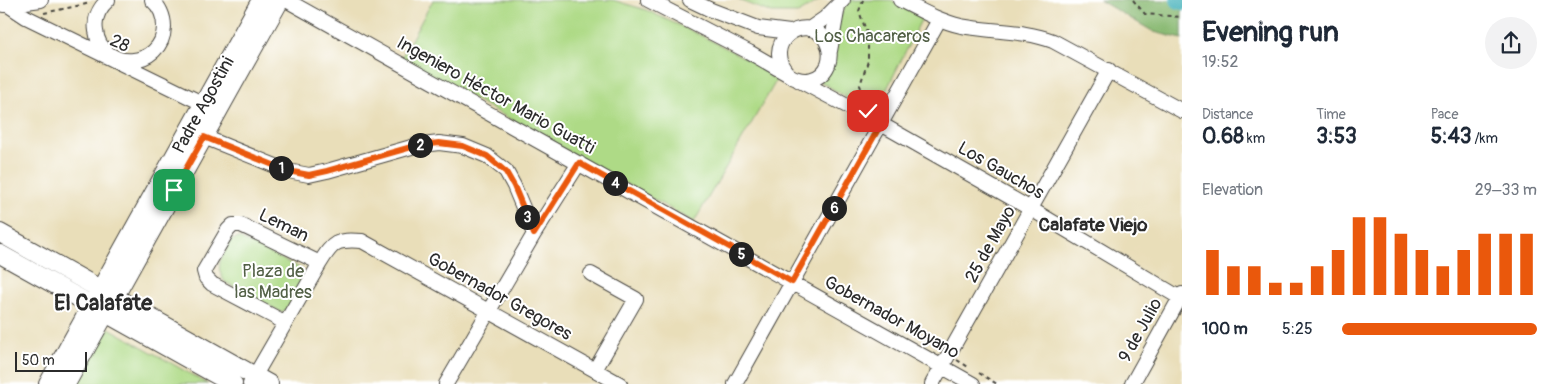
<!DOCTYPE html>
<html lang="en">
<head>
<meta charset="utf-8">
<style>
	body { margin:0; font-family:Pangolin,sans-serif; background:#f2f2f3; color:#1f2937; height:100vh; display:flex; flex-direction:column; font-size:19px; white-space:nowrap }
	* { box-sizing:border-box; margin:0 }
	p { font-size:16px; color:#747a83 }
	.icon { flex:none; width:28px; height:28px; fill:none; stroke:currentColor; stroke-width:2; stroke-linecap:round; stroke-linejoin:round }
	.map { position:relative; flex:1; overflow:hidden }
	.side { display:flex; flex-direction:column; background:#fff; width:375px }
	.side>* { flex:none }
	.scale { position:absolute; left:15px; bottom:12px; width:72px; box-sizing:border-box; padding-left:5px; border:2px solid #2b2b2b; border-top:0; font-size:14px; line-height:18px; white-space:nowrap; color:#2b2b2b; -webkit-text-stroke:4px #fff; paint-order:stroke }
	.pin { position:absolute; display:grid; place-items:center; width:42px; height:42px; color:#fff; margin:-21px; border-radius:10px; box-shadow:0 2px 8px #0006 }
	.km { position:absolute; width:25px; height:25px; margin:-12px; border-radius:50%; background:#222; color:#fff; font-size:14px; line-height:25px; text-align:center }
	.round { display:grid; place-items:center; flex:none; width:52px; height:52px; border-radius:26px; background:#f2f2f3 }
	.headline { display:flex; align-items:center; justify-content:space-between; height:85px; padding:0 20px }
	h1 { font-size:28px; font-weight:700; line-height:38px }
	.metrics { display:grid; grid-template-columns:repeat(3,1fr); gap:8px; height:85px; padding:5px 20px }
	.metrics div { display:grid; align-content:center }
	.metrics b { font-size:21px; font-weight:700 }
	.metrics small { font-size:14px; font-weight:400 }
	.metrics p { font-size:14px }
	.chart { height:140px; padding:10px 20px }
	.chart p { display:flex; justify-content:space-between }
	.chart svg { width:100%; height:90px; margin-top:5px; stroke:#ea580c; stroke-width:6 }
	ul { padding:0 20px; list-style:none; font-size:16px }
	li { display:grid; grid-template-columns:80px 60px 1fr; align-items:center; height:38px }
	li i { height:12px; border-radius:6px; background:#ea580c }
	main { display:flex; flex:1; min-height:0 }
	.map>svg:first-child { display:block }
	.green { fill:#aeda86; stroke:#6c8258 }
	.forest { fill:#8aba73; stroke:#5a724f }
	.lines { fill:none; stroke-linecap:round; stroke-linejoin:round }
	.river { stroke:#3eafb8; stroke-width:18 }
	.minor-casing { stroke:#484640; stroke-width:16 }
	.major-casing { stroke:#484640; stroke-width:20 }
	.path { stroke:#484640; stroke-width:2; stroke-dasharray:4 4; stroke-linecap:butt }
	.minor { stroke:#fff; stroke-width:14 }
	.major { stroke:#fff; stroke-width:18 }
	.route-casing { stroke:#fff; stroke-width:10 }
	.route { stroke:#ea580c; stroke-width:6 }
	.labels { text-anchor:middle; stroke-width:4; stroke-linejoin:round; paint-order:stroke }
	.park-label { font-size:18px; fill:#526046; stroke:#fff }
	.street-label { font-size:18px; fill:#2b2b2b; stroke:#fff }
	.neighbourhood-label { font-size:19px; font-weight:bold; fill:#2b2b2b; stroke:#fff }
	.district-label { font-size:22px; font-weight:bold; fill:#2b2b2b; stroke:#fff }
</style>
</head>
<body>
<main>
<div class="map">
<svg width="1182" height="384" viewBox="0 0 1182 384">
	<rect width="100%" height="100%" fill="#fff"/>
	<filter id="ink" filterUnits="userSpaceOnUse"><feTurbulence type="fractalNoise" baseFrequency=".02" numOctaves="2"/><feDisplacementMap in="SourceGraphic" scale="10" xChannelSelector="R" yChannelSelector="G"/><feConvolveMatrix kernelMatrix="1 2 1 2 8 2 1 2 1" color-interpolation-filters="sRGB"/></filter>
	<filter id="wash" filterUnits="userSpaceOnUse"><feTurbulence type="fractalNoise" baseFrequency=".0096" numOctaves="4" result="noise"/><feDisplacementMap in="SourceGraphic" scale="20" xChannelSelector="R" yChannelSelector="G"/><feGaussianBlur stdDeviation="1.12" result="paint"/><feColorMatrix in="noise" values="0 0 0 0 0 0 0 0 0 0 0 0 0 0 0 0 0 1.4 0 .05"/><feComposite in="paint" operator="in"/></filter>
	<g filter="url(#wash)">
		<rect width="100%" height="100%" fill="#e9deb9"/>
		<path class="green" d="M433,0H613L646,10L700,35L751,61L776,81L694,222L401,58Z
			M738,0H820L798,13H772Z
			M849,0H891L922,18L876,111L871,113L817,79L840,17Z
			M239,238L302,269L304,279L287,309L281,312L225,282C213,265 223,256 231,240Z
			M109,328L208,384H77Z"/>
		<path class="forest" d="M1099,0H1182V39L1154,32Z"/>
		<g class="lines">
			<path class="river" d="M1179,0L1182,1"/>
		</g>
	</g>
	<g filter="url(#ink)">
		<g class="lines">
			<defs>
				<path id="minor" d="M108,0C99,8 94,19 96,31C101,72 163,69 164,27C164,16 159,6 152,0
					M286,0L973,384
					M648,0L749,52L789,75C803,84 821,81 828,65C831,56 830,47 825,39C804,10 759,45 789,75
					M690,0L711,10L758,28L790,32
					M900,0C920,10 939,21 961,26C992,32 1024,30 1053,41L1182,111
					M3,5L41,0
					M8,5L26,17L212,108
					M809,29L825,18L843,0
					M830,51L838,6
					M798,80L881,124L1031,209L1182,299
					M204,137L288,171L309,175L327,171L415,146L439,143L463,146L487,156L506,171L514,186L534,234
					M591,274L636,299L595,370
					M284,322L212,284L206,278L204,271L228,230L233,225H241L320,263C333,242 336,239 362,241L620,384
					M250,384L320,263
					M446,384L534,234L579,163
					M735,384L939,20
					M932,384L1109,70
					M1132,384L1182,294"/>
				<path id="major" d="M0,233L269,384
					M0,254L233,384
					M48,384L261,0
					M66,384L280,0"/>
			</defs>
			<use href="#minor" class="minor-casing"/>
			<use href="#major" class="major-casing"/>
			<path class="path" d="M863,0L859,11L868,36V61L860,85L865,102
				M1133,0L1145,14L1182,17
				M44,13L91,3
				M957,360L970,368
				M979,373L997,384"/>
			<use href="#minor" class="minor"/>
			<use href="#major" class="major"/>
		</g>
	</g>
	<g class="lines" filter="url(#ink)">
		<defs>
			<path id="route" d="M174,190L204,137L288,171L309,175L327,171L415,146L439,143L463,146L487,156L506,172L514,186L534,234L579,163L792,282L881,124L865,116L868,111"/>
		</defs>
		<use href="#route" class="route-casing"/>
		<use href="#route" class="route"/>
	</g>
	<g class="labels">
		<g class="park-label">
			<text x="872" y="42">Los Chacareros</text>
			<text x="273" y="277">Plaza de<tspan x="273" dy="21">las Madres</tspan></text>
		</g>
		<g class="street-label">
			<text transform="translate(120 43) rotate(26)" y="6">28</text>
			<text transform="translate(496 95) rotate(29)" y="6">Ingeniero Héctor Mario Guatti</text>
			<text transform="translate(203 105) rotate(-61)" y="6">Padre Agostini</text>
			<text transform="translate(1001 170) rotate(30)" y="6">Los Gauchos</text>
			<text transform="translate(284 225) rotate(26)" y="6">Leman</text>
			<text transform="translate(990 244) rotate(-61)" y="6">25 de Mayo</text>
			<text transform="translate(500 296) rotate(29)" y="6">Gobernador Gregores</text>
			<text transform="translate(892 317) rotate(29)" y="6">Gobernador Moyano</text>
			<text transform="translate(1140 330) rotate(-61)" y="6">9 de Julio</text>
		</g>
		<g class="neighbourhood-label">
			<text x="1093" y="231">Calafate Viejo</text>
		</g>
		<g class="district-label">
			<text x="103" y="310">El Calafate</text>
		</g>
	</g>
</svg>
<div class="scale">50 m</div>
<div class="pin" style="left:174px;top:190px;background:#1e9e55"><svg class="icon" aria-label="arrive" viewBox="0 0 24 24"><path d="M6 21V4h12l-3 4 3 4H6"/></svg></div>
<div class="pin" style="left:868px;top:111px;background:#d93025"><svg class="icon" aria-label="check" viewBox="0 0 24 24"><path d="M5 12l5 5 9-10"/></svg></div>
<b class="km" style="left:281px;top:168px">1</b>
<b class="km" style="left:420px;top:145px">2</b>
<b class="km" style="left:527px;top:217px">3</b>
<b class="km" style="left:615px;top:183px">4</b>
<b class="km" style="left:741px;top:254px">5</b>
<b class="km" style="left:834px;top:208px">6</b>
</div>
<section class="side">
<div class="headline"><div><h1>Evening run</h1><p>19:52</p></div><a class="round"><svg class="icon" aria-label="share" viewBox="0 0 24 24"><path d="M12 15V3M7 8l5-5 5 5M5 13v7h14v-7"/></svg></a></div>
<div class="metrics">
<div><p>Distance</p><b>0.68<small> km</small></b></div>
<div><p>Time</p><b>3:53</b></div>
<div><p>Pace</p><b>5:43<small> /km</small></b></div>
</div>
<div class="chart"><p><span>Elevation</span>29–33 m</p>
<svg viewBox="0 0 160 44" preserveAspectRatio="none"><path d="M5 44V22M15 44V30M25 44V30M35 44V38M45 44V38M55 44V30M65 44V22M75 44V6M85 44V6M95 44V14M105 44V22M115 44V30M125 44V22M135 44V14M145 44V14M155 44V14"/></svg>
</div>
<ul>
<li><b>100 m</b>5:25<i style="width:100%"></i></li>
</ul>
</section>
</main>
</body>
</html>
